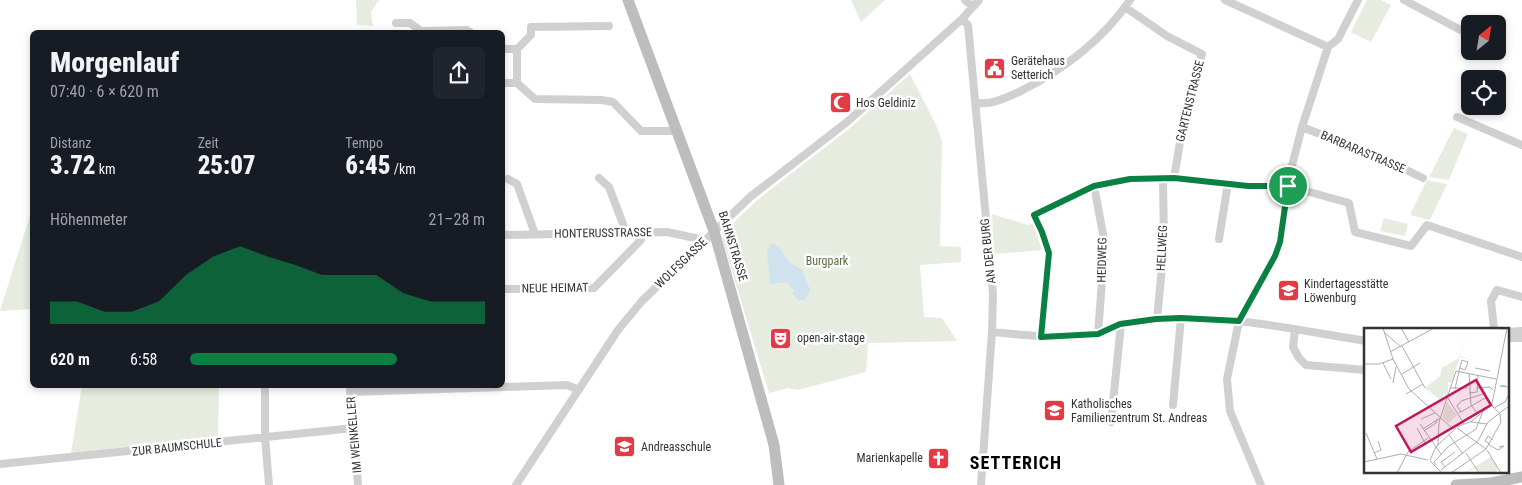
<!DOCTYPE html>
<html lang="de">
<head>
<meta charset="utf-8">
<style>
	body { margin:0; font-family:"Roboto Condensed",sans-serif; background:#20242c; color:#f1f3f6; height:100vh; display:flex; flex-direction:column; font-size:19px; white-space:nowrap }
	* { box-sizing:border-box; margin:0 }
	p { font-size:16px; color:#9ea1a6 }
	.icon { flex:none; width:28px; height:28px; fill:none; stroke:currentColor; stroke-width:2; stroke-linecap:round; stroke-linejoin:round }
	.map { position:relative; flex:1; overflow:hidden }
	.drawer { position:absolute; left:30px; top:30px; width:475px; height:358px; display:flex; flex-direction:column; background:#171b24; border-radius:8px; box-shadow:0 2px 8px #0003 }
	.drawer>* { flex:none }
	.needle { width:32px; rotate:30deg }
	.tools { position:absolute; left:1461px; top:15px; display:grid; gap:10px }
	.tools a { display:grid; place-items:center; width:45px; height:45px; border-radius:8px; background:#171b24; box-shadow:0 2px 8px #0003; font-size:25px }
	.pin { position:absolute; display:grid; place-items:center; width:42px; height:42px; color:#fff; margin:-21px; border:2px solid #fff; border-radius:50%; box-shadow:0 1px 5px #0007 }
	.round { display:grid; place-items:center; flex:none; width:52px; height:52px; border-radius:8px; background:#20242c }
	.summary { display:flex; align-items:center; justify-content:space-between; height:85px; padding:0 20px }
	h1 { font-size:28px; font-weight:800; line-height:38px }
	.stats { display:grid; grid-template-columns:repeat(3,1fr); gap:8px; height:85px; padding:5px 20px }
	.stats div { display:grid; align-content:center }
	.stats b { font-size:25px; font-weight:800 }
	.stats small { font-size:14px; font-weight:400 }
	.stats p { font-size:14px }
	.chart { height:140px; padding:10px 20px }
	.chart p { display:flex; justify-content:space-between }
	.chart svg { width:100%; height:90px; margin-top:5px; fill:#0b8043; opacity:.7 }
	ul { padding:0 20px; list-style:none; font-size:16px }
	li { display:grid; grid-template-columns:80px 60px 1fr; align-items:center; height:38px }
	li i { height:12px; border-radius:6px; background:#0b8043 }
	.map>svg:first-child { display:block }
	.green { fill:#e6ecdf }
	.water { fill:#cfe2ee }
	.lines { fill:none; stroke-linecap:round; stroke-linejoin:round }
	.street { stroke:#d0d0d0; stroke-width:8 }
	.secondary { stroke:#bdbdbd; stroke-width:11 }
	.route-casing { stroke:#fff; stroke-width:10 }
	.route { stroke:#0b8043; stroke-width:6 }
	.labels { text-anchor:middle; stroke-width:5; stroke-linejoin:round; paint-order:stroke }
	.poi-label { font-size:12px; fill:#333; stroke:#fff; text-anchor:start }
	.street-label { font-size:12px; fill:#333; stroke:#fff }
	.park-label { font-size:12px; fill:#56703f; stroke:#fff }
	.district-label { font-size:18px; font-weight:bold; letter-spacing:1px; fill:#000; stroke:#fff }
	.inset-road { fill:none; stroke:#adadad; stroke-width:1 }
	.view { fill:#c2185b; fill-opacity:0.15; stroke:#c2185b; stroke-width:2.5 }
	.inset-edge { fill:none; stroke:#333; stroke-width:2.5 }
</style>
</head>
<body>
<div class="map">
<svg width="1522" height="485" viewBox="0 0 1522 485">
	<rect width="100%" height="100%" fill="#fff"/>
	<path class="green" d="M356,0H379L371,12L373,26L357,25Z
		M851,0H885L861,22Z
		M1367,0H1381L1391,5L1371,42L1351,32Z
		M910,74L936,125L942,142L940,246L961,247V262L920,265L924,317L942,318L957,341L868,343L866,372L798,390L788,388L769,393L722,238L735,221L761,197L850,128Z
		M1454,128L1468,134L1449,180L1429,177Z
		M1427,180L1447,184L1430,220L1410,215Z
		M32,209V309L0,311Z
		M992,214L1028,225L1033,224L1042,250L994,254Z
		M1384,218L1408,224L1405,236L1380,231Z
		M82,385H219L218,438L71,453Z"/>
	<path class="water" d="M770,244H774L779,247L789,262L802,270L810,290L805,300H798L792,293L794,291L787,282L770,284L767,252Z"/>
	<g class="lines">
		<path class="street" d="M965,0L973,7
			M1225,0L1328,47
			M1404,0L1470,35
			M1125,7L1167,36L1202,54L1185,112L1174,178
			M962,19L968,25L993,294L992,332L981,485
			M396,23H410L421,31L467,30L470,32
			M502,49H517L531,35V27L609,26
			M517,49V83
			M1498,50L1499,51
			M502,83H517L535,99L602,100L613,102L641,131H677
			M976,103C992,105 1005,98 1019,92C1063,70 1102,41 1130,0
			M1457,117L1522,145
			M1302,127L1379,157L1423,178
			M599,178L609,187L623,224L625,233
			M508,179L517,184L535,234
			M1094,186L1103,234L1104,254L1098,334
			M502,235L667,232L695,238L702,243
			M1219,239L1228,183
			M502,289L594,288L641,240V233
			M1157,319L1164,247L1163,178
			M1494,329L1491,301L1497,290L1522,297
			M1295,330L1293,347L1299,358L1306,365L1366,370
			M992,332C1026,335 1065,341 1099,333C1106,331 1113,328 1120,325C1131,321 1146,319 1157,319C1227,314 1297,330 1366,341
			M1508,332L1522,331
			M1041,337L1049,253L1042,232L1034,215L1094,186L1130,179L1163,178H1174L1248,186H1288L1349,203L1355,232L1411,246L1427,225L1522,257
			M1508,338H1522
			M265,385V437L269,485
			M350,385L358,485
			M350,392L567,385L579,390
			M1173,405L1181,318
			M1111,422L1121,324
			M0,464L354,428
			M516,485L618,330L642,301L750,197L847,122L962,19L979,0
			M1261,485L1230,411L1227,379L1239,321L1275,256L1280,242L1289,177L1302,127L1328,47L1338,39L1358,0"/>
		<path class="secondary" d="M628,0L714,231L774,445L779,485
			M1456,485L1491,483L1522,477"/>
	</g>
	<g class="lines">
		<defs>
			<path id="route" d="M1174,178L1248,186H1288L1280,242L1275,256L1239,321L1181,318L1156,319L1120,324L1098,334L1041,337L1049,253L1042,232L1034,215L1094,186L1130,179Z"/>
		</defs>
		<use href="#route" class="route-casing"/>
		<use href="#route" class="route"/>
	</g>
	<defs>
		<symbol id="civic-square" viewBox="-11 -11 22 22"><rect x="-9" y="-9" width="18" height="18" rx="4" fill="#e63946" stroke="#fff"/><path d="M-.6-6.5H3V-4.5H.6V-3L4-1V1h2V6H-6V1h2V-1L-.6-3ZM-1.2 2.5V6h2.4V2.5Z" fill="#fff"/></symbol>
		<symbol id="mosque-square" viewBox="-11 -11 22 22"><rect x="-9" y="-9" width="18" height="18" rx="4" fill="#e63946" stroke="#fff"/><path d="M3.5-4.9A6 6 0 1 0 3.5 4.9A5 5 0 1 1 3.5-4.9Z" fill="#fff"/></symbol>
		<symbol id="school-square" viewBox="-11 -11 22 22"><rect x="-9" y="-9" width="18" height="18" rx="4" fill="#e63946" stroke="#fff"/><path d="M0-5L7-2L0 1L-7-2ZM-4 1L0 2.5L4 1V4Q0 6-4 4Z" fill="#fff"/></symbol>
		<symbol id="theatre-square" viewBox="-11 -11 22 22"><rect x="-9" y="-9" width="18" height="18" rx="4" fill="#e63946" stroke="#fff"/><path d="M-5-5.5Q0-4 5-5.5V0Q5 5 0 6Q-5 5-5 0ZM-3.3-2.5H-1v1.5H-3.3ZM1-2.5H3.3v1.5H1ZM-2.8 1Q0 5.5 2.8 1Z" fill="#fff"/></symbol>
		<symbol id="church-square" viewBox="-11 -11 22 22"><rect x="-9" y="-9" width="18" height="18" rx="4" fill="#e63946" stroke="#fff"/><path d="M-1.2-6h2.4v3.5h3.3v2.4h-3.3V6h-2.4V-.1h-3.3v-2.4h3.3Z" fill="#fff"/></symbol>
	</defs>
	<g fill-rule="evenodd">
		<use href="#civic-square" x="982" y="56" width="25" height="25"/>
		<use href="#mosque-square" x="828" y="90" width="25" height="25"/>
		<use href="#school-square" x="1276" y="278" width="25" height="25"/>
		<use href="#theatre-square" x="768" y="326" width="25" height="25"/>
		<use href="#school-square" x="1042" y="398" width="25" height="25"/>
		<use href="#school-square" x="612" y="434" width="25" height="25"/>
		<use href="#church-square" x="926" y="446" width="25" height="25"/>
	</g>
	<g class="labels">
		<g class="poi-label">
			<text x="1011" y="65">Gerätehaus<tspan x="1011" dy="14">Setterich</tspan></text>
			<text x="856" y="107">Hos Geldiniz</text>
			<text x="1304" y="288">Kindertagesstätte<tspan x="1304" dy="14">Löwenburg</tspan></text>
			<text x="797" y="342">open-air-stage</text>
			<text x="1071" y="408">Katholisches<tspan x="1071" dy="14">Familienzentrum St. Andreas</tspan></text>
			<text x="641" y="451">Andreasschule</text>
			<text x="923" y="462" text-anchor="end">Marienkapelle</text>
		</g>
		<g class="street-label">
			<text transform="translate(1190 101) rotate(-76)" y="4">GARTENSTRASSE</text>
			<text transform="translate(1363 152) rotate(23)" y="4">BARBARASTRASSE</text>
			<text transform="translate(603 233) rotate(-1)" y="4">HONTERUSSTRASSE</text>
			<text transform="translate(733 246) rotate(73)" y="4">BAHNSTRASSE</text>
			<text transform="translate(1162 248) rotate(-87)" y="4">HELLWEG</text>
			<text transform="translate(988 251) rotate(-96)" y="4">AN DER BURG</text>
			<text transform="translate(1102 260) rotate(-89)" y="4">HEIDWEG</text>
			<text transform="translate(681 263) rotate(-44)" y="4">WOLFSGASSE</text>
			<text transform="translate(555 288) rotate(-1)" y="4">NEUE HEIMAT</text>
			<text transform="translate(354 435) rotate(-95)" y="4">IM WEINKELLER</text>
			<text transform="translate(177 447) rotate(-6)" y="4">ZUR BAUMSCHULE</text>
		</g>
		<g class="park-label">
			<text x="827" y="265">Burgpark</text>
		</g>
		<g class="district-label">
			<text x="1016" y="469">SETTERICH</text>
		</g>
	</g>
	<g transform="translate(1364 328)">
		<rect width="145" height="145" fill="#fff"/>
		<path d="M104,0L96,28L112,33L96,29L87,55L84,54V68L80,67L78,73L61,60L76,48L78,40L95,30ZM83,74L93,87L85,95L78,89ZM127,129L134,140L132,145H115L112,140L100,145Z" fill="#e6ecdf"/>
		<path class="inset-road" d="M19,0L29,31L45,61L89,101M37,0L45,14M124,0L141,1M21,5L37,19M38,18L61,60M26,24L70,0M19,35L27,51M0,36H15L29,31M111,40L126,43M105,45L107,77L114,86M38,46L56,35M29,55L32,39M142,58H136L145,59M86,60H104M113,60L126,59L129,62M91,61L96,39L98,32L104,34L101,42L96,40M105,65L113,64L114,47M42,66L59,56M84,70L100,96M130,80L141,74L145,66M97,84L93,78L97,73L122,65M95,85L123,69M57,91L71,85M107,94L123,96M56,96L77,126M93,99L108,93L128,76L143,0M53,100L62,117M93,100L122,121M59,101L76,90M60,103L72,95L73,91M2,105L13,131M85,107L99,126M114,113L124,94L145,78M126,116L121,113L124,108L129,112M74,117L75,94L92,43L132,51M125,117L134,122L140,118L135,119M122,121L137,94L136,86L127,77M123,122L137,145M10,125L17,122L14,113M102,125L115,145M66,132L72,119L92,100M66,133L78,145M0,134L37,126L64,132M72,137L70,134L85,118L112,101L119,83M81,139L77,134L91,124M77,142L114,113M33,145L44,124L64,110M87,145L122,121"/>
		<path class="view" d="M112,52L127,77L47,124L32,98Z"/>
		<rect width="145" height="145" class="inset-edge"/>
	</g>
</svg>
<div class="tools">
<a><svg class="needle" viewBox="-14 -14 28 28"><path d="M0-13l5 13h-10z" fill="#e53935"/><path d="M0 13l5-13h-10z" fill="#9ea1a6"/></svg></a>
<a><svg class="icon" aria-label="locate" viewBox="0 0 24 24"><circle cx="12" cy="12" r="6"/><path d="M12 2v4M12 18v4M2 12h4M18 12h4"/></svg></a>
</div>
<div class="pin" style="left:1288px;top:186px;background:#1e9e55"><svg class="icon" aria-label="arrive" viewBox="0 0 24 24"><path d="M6 21V4h12l-3 4 3 4H6"/></svg></div>
<section class="drawer">
<div class="summary"><div><h1>Morgenlauf</h1><p>07:40 · 6 × 620 m</p></div><a class="round"><svg class="icon" aria-label="share" viewBox="0 0 24 24"><path d="M12 15V3M7 8l5-5 5 5M5 13v7h14v-7"/></svg></a></div>
<div class="stats">
<div><p>Distanz</p><b>3.72<small> km</small></b></div>
<div><p>Zeit</p><b>25:07</b></div>
<div><p>Tempo</p><b>6:45<small> /km</small></b></div>
</div>
<div class="chart"><p><span>Höhenmeter</span>21–28 m</p>
<svg viewBox="0 0 160 44" preserveAspectRatio="none"><path d="M0 44V33L10 33L20 38L30 38L40 33L50 20L60 11L70 6L80 11L90 15L100 20L110 20L120 20L130 29L140 33L150 33L160 33V44z"/></svg>
</div>
<ul>
<li><b>620 m</b>6:58<i style="width:70%"></i></li>
</ul>
</section>
</div>
</body>
</html>
